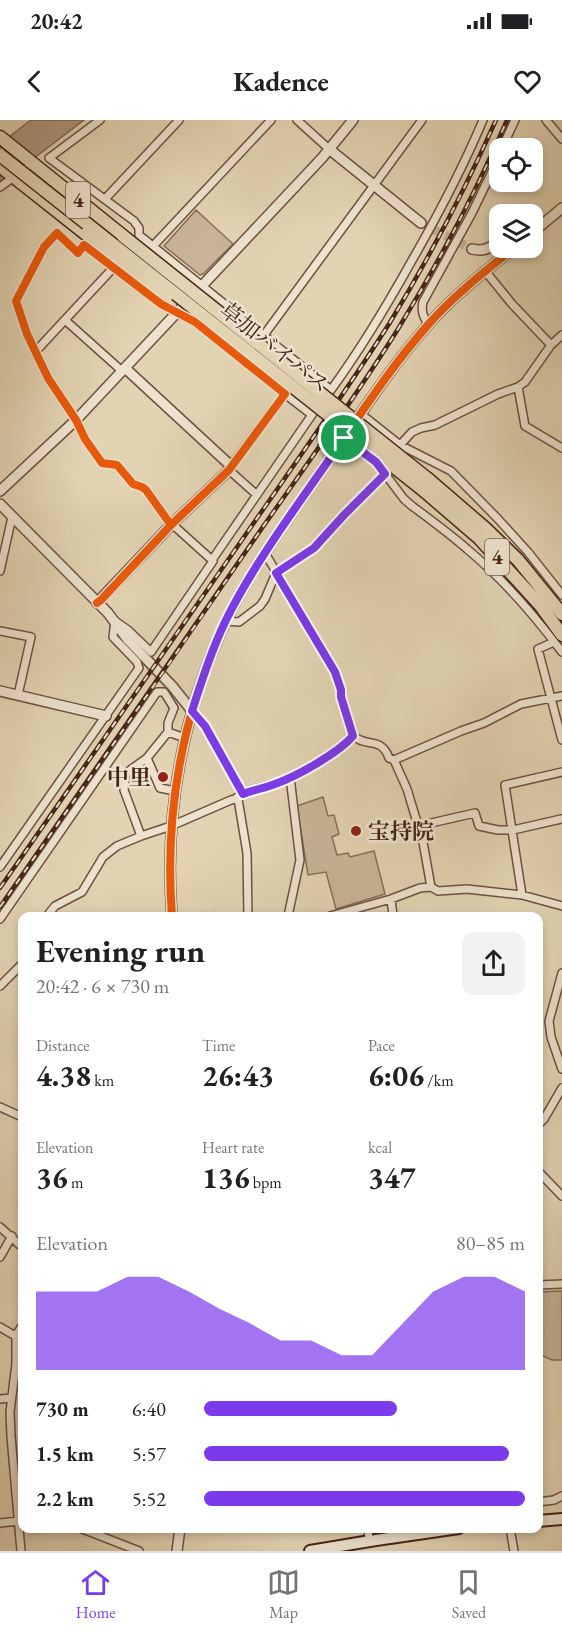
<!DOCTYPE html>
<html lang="en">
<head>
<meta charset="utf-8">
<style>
	body { margin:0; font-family:"EB Garamond","Noto Serif JP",serif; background:#f2f2f2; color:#202124; height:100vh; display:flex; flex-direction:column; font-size:22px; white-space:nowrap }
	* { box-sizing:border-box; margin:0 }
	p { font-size:20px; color:#757577 }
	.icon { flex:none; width:33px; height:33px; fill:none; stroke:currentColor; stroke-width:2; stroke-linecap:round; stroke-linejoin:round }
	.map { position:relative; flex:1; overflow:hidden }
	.panel { position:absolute; left:18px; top:792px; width:525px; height:621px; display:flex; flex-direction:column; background:#fff; border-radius:12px; box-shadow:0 3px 9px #0003 }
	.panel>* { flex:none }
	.tools { position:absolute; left:489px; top:18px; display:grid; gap:12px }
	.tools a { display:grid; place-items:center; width:54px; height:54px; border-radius:12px; background:#fff; box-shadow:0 3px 9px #0003; font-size:30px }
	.pin { position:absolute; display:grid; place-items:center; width:51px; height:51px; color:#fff; margin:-26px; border:3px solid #fff; border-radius:50%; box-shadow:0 2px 6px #0007 }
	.round { display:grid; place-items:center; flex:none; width:63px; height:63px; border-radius:12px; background:#f2f2f2 }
	.overview { display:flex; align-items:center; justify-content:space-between; height:102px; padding:0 18px }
	h1 { font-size:33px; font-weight:700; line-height:45px }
	.stats { display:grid; grid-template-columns:repeat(3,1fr); gap:9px; height:102px; padding:6px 18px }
	.stats div { display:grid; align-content:center }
	.stats b { font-size:30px; font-weight:700 }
	.stats small { font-size:16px; font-weight:400 }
	.stats p { font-size:16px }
	.chart { height:168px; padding:12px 18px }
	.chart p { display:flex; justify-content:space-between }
	.chart svg { width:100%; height:108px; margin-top:6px; fill:#7c3aed; opacity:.7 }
	ul { padding:0 18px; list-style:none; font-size:20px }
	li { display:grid; grid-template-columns:96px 72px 1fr; align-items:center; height:45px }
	li i { height:15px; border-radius:8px; background:#7c3aed }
	.status { display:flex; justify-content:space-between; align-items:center; height:42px; padding:0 30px; background:#fff; direction:ltr }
	.status svg { height:16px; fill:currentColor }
	header { display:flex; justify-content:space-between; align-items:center; height:78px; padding:0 18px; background:#fff; font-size:27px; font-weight:700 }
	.tabs { display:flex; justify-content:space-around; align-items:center; height:84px; border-top:2px solid #e0e0e0; background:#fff; font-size:16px; color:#757577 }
	.tabs a { display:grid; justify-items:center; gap:3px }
	.tabs .on { color:#7c3aed }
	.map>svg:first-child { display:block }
	.green { fill:#c8b599; stroke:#886d58; stroke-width:1.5 }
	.water { fill:#ad987e; stroke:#846a55; stroke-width:1.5 }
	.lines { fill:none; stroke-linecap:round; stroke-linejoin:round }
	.minor-tunnel { stroke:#c3b094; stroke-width:7; stroke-dasharray:7 3.5; stroke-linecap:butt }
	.tertiary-tunnel { stroke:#c3b094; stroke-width:9; stroke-dasharray:9 4.5; stroke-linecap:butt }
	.minor-casing { stroke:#6e503f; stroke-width:10 }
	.tertiary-casing { stroke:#6e503f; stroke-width:12 }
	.secondary-casing { stroke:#472518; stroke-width:14 }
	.trunk-casing { stroke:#472518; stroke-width:15 }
	.minor { stroke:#ece2ce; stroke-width:7 }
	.tertiary { stroke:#ece2ce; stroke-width:9 }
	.secondary { stroke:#ece2ce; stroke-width:10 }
	.trunk { stroke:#e2d3b3; stroke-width:12 }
	.rail-casing { stroke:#472518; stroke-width:4.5 }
	.rail { stroke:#ece2ce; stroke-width:2; stroke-dasharray:7; stroke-linecap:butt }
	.trunk-bridge-casing { stroke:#472518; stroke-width:15; stroke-linecap:butt }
	.trunk-bridge { stroke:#e2d3b3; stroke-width:12 }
	.cycleway-casing { stroke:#ece2ce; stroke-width:11 }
	.cycleway { stroke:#e8590c; stroke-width:8 }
	.route-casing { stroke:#fff; stroke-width:12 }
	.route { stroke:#7c3aed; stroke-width:8 }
	.poi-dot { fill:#8f2418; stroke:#ece2ce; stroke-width:2 }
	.labels { text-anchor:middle; stroke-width:5; stroke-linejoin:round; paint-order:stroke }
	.shield { fill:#ece2ce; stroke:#785e4f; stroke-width:1.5 }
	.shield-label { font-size:21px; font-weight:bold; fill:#472518 }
	.street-label { font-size:22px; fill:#472518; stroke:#ece2ce }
	.poi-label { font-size:22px; font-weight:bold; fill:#472518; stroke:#ece2ce; text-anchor:end }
</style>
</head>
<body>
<div class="status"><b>20:42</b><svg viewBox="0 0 49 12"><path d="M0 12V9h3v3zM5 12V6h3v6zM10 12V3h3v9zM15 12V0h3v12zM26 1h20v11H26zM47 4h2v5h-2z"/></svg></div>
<header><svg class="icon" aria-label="back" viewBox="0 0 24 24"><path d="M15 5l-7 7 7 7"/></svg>Kadence<svg class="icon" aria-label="heart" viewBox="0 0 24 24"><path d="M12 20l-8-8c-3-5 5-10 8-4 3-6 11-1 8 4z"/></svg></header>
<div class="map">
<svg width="562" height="1431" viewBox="0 0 562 1431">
	<rect width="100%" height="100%" fill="#e2d3b3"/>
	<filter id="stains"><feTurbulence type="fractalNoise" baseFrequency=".00333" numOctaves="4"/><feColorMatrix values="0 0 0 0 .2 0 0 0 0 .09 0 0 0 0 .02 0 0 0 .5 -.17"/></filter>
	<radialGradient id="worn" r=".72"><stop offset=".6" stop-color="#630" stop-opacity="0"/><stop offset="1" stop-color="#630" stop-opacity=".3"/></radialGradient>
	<path class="green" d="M196,90L233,124L203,154L200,155L164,126Z
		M323,677L328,696L334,695L339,714L332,717L337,735L348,733L350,737L374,731L385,774L336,789L326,752L308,755L297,686Z
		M562,1171V1240H552L539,1234V1172Z"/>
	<path class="water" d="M31,0H84L0,64V24Z"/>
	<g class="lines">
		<path class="minor-tunnel" d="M487,440L510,418"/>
		<path class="tertiary-tunnel" d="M421,103L472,129"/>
		<defs>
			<path id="minor" d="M100,0L49,38L134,101L139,108V115L331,270C360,230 386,187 410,144C437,97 462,50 483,0
				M297,0L329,29
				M546,0L562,19
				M502,28L515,0
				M0,67L33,43
				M105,79L179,0
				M153,126L271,0
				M486,152L512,184L551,225
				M65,200L122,251
				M428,204C423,196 421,191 423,182L472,93L500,35
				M264,215L422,0
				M36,231L114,147
				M518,267L525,306L562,328
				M285,274L312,295
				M361,294L400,325L451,351L498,399L528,432L562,475
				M344,318L376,342L404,379L412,386C431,400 450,414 467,429C502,458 535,496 562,532
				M400,325L412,312L421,308L435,305L498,274L518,267L525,262L551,225L562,215
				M229,350L257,375
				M171,405L146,370L142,367L133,364L117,345L102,343L85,319L76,300L48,258L27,214L16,181L44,127L57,113L78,133L84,125L161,184L195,202L285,274L231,346
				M265,433L335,552L341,570V577L353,616
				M212,440L318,286
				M0,451L12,397
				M226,501L239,502L260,486L265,479L276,453L314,428L344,395L385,354
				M0,511L31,517L18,575
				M554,522L538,529L562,620
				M192,591L205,606L243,673
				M147,638L160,668L175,671
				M394,640L461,611L484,603L521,584L562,576
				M238,679L247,733L248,796
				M418,706L475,693L479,706L498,710H513L561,699
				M141,716L124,670L126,653L147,638L168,612
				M0,747L139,548L137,542L113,517L115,501L128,510L151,532L213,441L172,404
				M522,775L505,665L562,652
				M391,779L393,796
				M47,796L55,786L82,772L103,737L117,726L141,716L171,706L231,680C237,679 238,676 243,673C252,668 265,668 275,664C297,656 337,634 353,616C367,628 381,616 389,638L394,640L407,669L423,722L431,767
				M288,796L300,740L290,657
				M330,796L391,779L420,768L431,767L438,771L467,769L522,775L562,786
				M0,799L157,572H164L174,588L168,603V612L185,618
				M562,853L549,901L551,917L562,949
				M0,866L22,844
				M0,987L22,997
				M538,1005L544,999L562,968
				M538,1051L562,1076
				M0,1107L22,1127
				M0,1137L12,1116
				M538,1165L562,1164
				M0,1207L22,1220
				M0,1279L11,1278
				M538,1382L554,1380L562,1376
				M0,1403L18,1401
				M80,1408L139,1431
				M368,1408L369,1421
				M510,1408L514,1431
				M21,1431L11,1316L10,1292L16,1244V1215L22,1206"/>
			<path id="tertiary" d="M329,29L421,103
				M532,113L562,88
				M472,129C485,132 489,128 500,120
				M0,371L76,300L322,38L353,0
				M0,384L108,493L128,520L173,567L192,591
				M97,483L172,404L229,350L231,346L125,248
				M0,571L106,596
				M172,796C164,695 182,593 226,501C253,444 293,393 328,341C360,295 390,248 427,206C452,177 484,152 514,128
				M177,1431L180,1408"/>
			<path id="secondary" d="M538,1401L562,1399
				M310,1431L376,1420L459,1408"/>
			<path id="trunk" d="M0,17L123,116
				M0,46L86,114
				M428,359L486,409L518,440L562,494
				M422,369L479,418L540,485L562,515"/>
		</defs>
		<use href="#minor" class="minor-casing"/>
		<use href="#tertiary" class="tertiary-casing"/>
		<use href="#secondary" class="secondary-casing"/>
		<use href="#trunk" class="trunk-casing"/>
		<use href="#minor" class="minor"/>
		<use href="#tertiary" class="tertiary"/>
		<use href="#secondary" class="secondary"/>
		<use href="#trunk" class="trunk"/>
		<defs>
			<path id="rail" d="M0,768C82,651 162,534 244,417C293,346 343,276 389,204C429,138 465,70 496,0
				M0,787C87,662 174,537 260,411C307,344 355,278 398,209C439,142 476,72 507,0"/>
		</defs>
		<use href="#rail" class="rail-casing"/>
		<use href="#rail" class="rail"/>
		<defs>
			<path id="trunk-bridge" d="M0,35L422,369
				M86,114L161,173L167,176
				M123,116L428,359"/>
		</defs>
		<use href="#trunk-bridge" class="trunk-bridge-casing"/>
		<use href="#trunk-bridge" class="trunk-bridge"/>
		<defs>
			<path id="cycleway" d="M97,483L101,480L171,405L172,404L229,350L285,274L195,202L161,184L84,125L78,133L57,113L44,127L16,181L27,214L48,258L76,300L85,319L102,343L117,345L133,364L142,367L146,370L171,405
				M172,796C164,695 182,593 226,501C253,444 293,393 328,341C360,295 390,248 427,206C452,177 484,152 514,128"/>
		</defs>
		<use href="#cycleway" class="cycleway-casing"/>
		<use href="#cycleway" class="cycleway"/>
	</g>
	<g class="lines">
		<defs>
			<path id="route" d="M344,318L376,342L385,354L344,395L314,428L276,453L335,552L341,570V577L353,616C337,634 297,656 275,664C265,668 253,670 243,674L205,606L192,591C202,560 212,529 226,500C258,436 304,377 344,318Z"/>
		</defs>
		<use href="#route" class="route-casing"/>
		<use href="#route" class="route"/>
	</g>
	<g class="poi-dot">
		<circle cx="163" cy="657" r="6"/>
		<circle cx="356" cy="711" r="6"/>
	</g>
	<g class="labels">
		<g class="shield">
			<rect x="66" y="62" width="24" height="36" rx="4.5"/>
			<rect x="485" y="419" width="24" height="36" rx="4.5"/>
		</g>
		<g class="shield-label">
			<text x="78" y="87">4</text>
			<text x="497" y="444">4</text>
		</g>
		<g class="street-label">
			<text transform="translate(275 227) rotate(38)" y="8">草加バイパス</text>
		</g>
		<g class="poi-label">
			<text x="151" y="665">中里</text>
			<text x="368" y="719" text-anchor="start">宝持院</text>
		</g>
	</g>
	<rect width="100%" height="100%" filter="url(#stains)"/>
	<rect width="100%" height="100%" fill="url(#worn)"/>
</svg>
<div class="tools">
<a><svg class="icon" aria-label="locate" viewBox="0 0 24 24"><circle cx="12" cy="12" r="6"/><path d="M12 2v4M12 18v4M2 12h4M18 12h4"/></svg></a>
<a><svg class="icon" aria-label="layers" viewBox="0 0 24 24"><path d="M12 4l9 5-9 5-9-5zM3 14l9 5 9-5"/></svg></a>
</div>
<div class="pin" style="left:344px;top:318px;background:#1e9e55"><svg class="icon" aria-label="arrive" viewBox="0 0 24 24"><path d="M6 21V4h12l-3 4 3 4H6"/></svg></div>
<section class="panel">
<div class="overview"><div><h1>Evening run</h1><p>20:42 · 6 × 730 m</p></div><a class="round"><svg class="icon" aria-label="share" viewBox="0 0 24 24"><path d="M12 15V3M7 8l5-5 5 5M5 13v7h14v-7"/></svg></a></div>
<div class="stats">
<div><p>Distance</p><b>4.38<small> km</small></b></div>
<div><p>Time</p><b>26:43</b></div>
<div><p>Pace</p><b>6:06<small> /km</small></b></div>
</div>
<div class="stats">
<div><p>Elevation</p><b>36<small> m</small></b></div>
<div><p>Heart rate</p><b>136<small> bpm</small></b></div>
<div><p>kcal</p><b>347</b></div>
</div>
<div class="chart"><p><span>Elevation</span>80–85 m</p>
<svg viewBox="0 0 160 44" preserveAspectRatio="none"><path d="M0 44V12L10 12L20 12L30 6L40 6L50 12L60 19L70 25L80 32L90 32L100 38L110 38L120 25L130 12L140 6L150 6L160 12V44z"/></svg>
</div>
<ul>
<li><b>730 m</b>6:40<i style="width:60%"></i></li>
<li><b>1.5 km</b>5:57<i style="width:95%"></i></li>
<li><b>2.2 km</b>5:52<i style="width:100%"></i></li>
</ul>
</section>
</div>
<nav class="tabs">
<a class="on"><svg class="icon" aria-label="home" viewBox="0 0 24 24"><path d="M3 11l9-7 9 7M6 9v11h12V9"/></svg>Home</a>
<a><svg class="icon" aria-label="map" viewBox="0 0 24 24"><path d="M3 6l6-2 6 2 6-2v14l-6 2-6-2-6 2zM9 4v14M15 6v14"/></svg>Map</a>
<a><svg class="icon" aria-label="saved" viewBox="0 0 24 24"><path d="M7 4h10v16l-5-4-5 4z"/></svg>Saved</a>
</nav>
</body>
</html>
